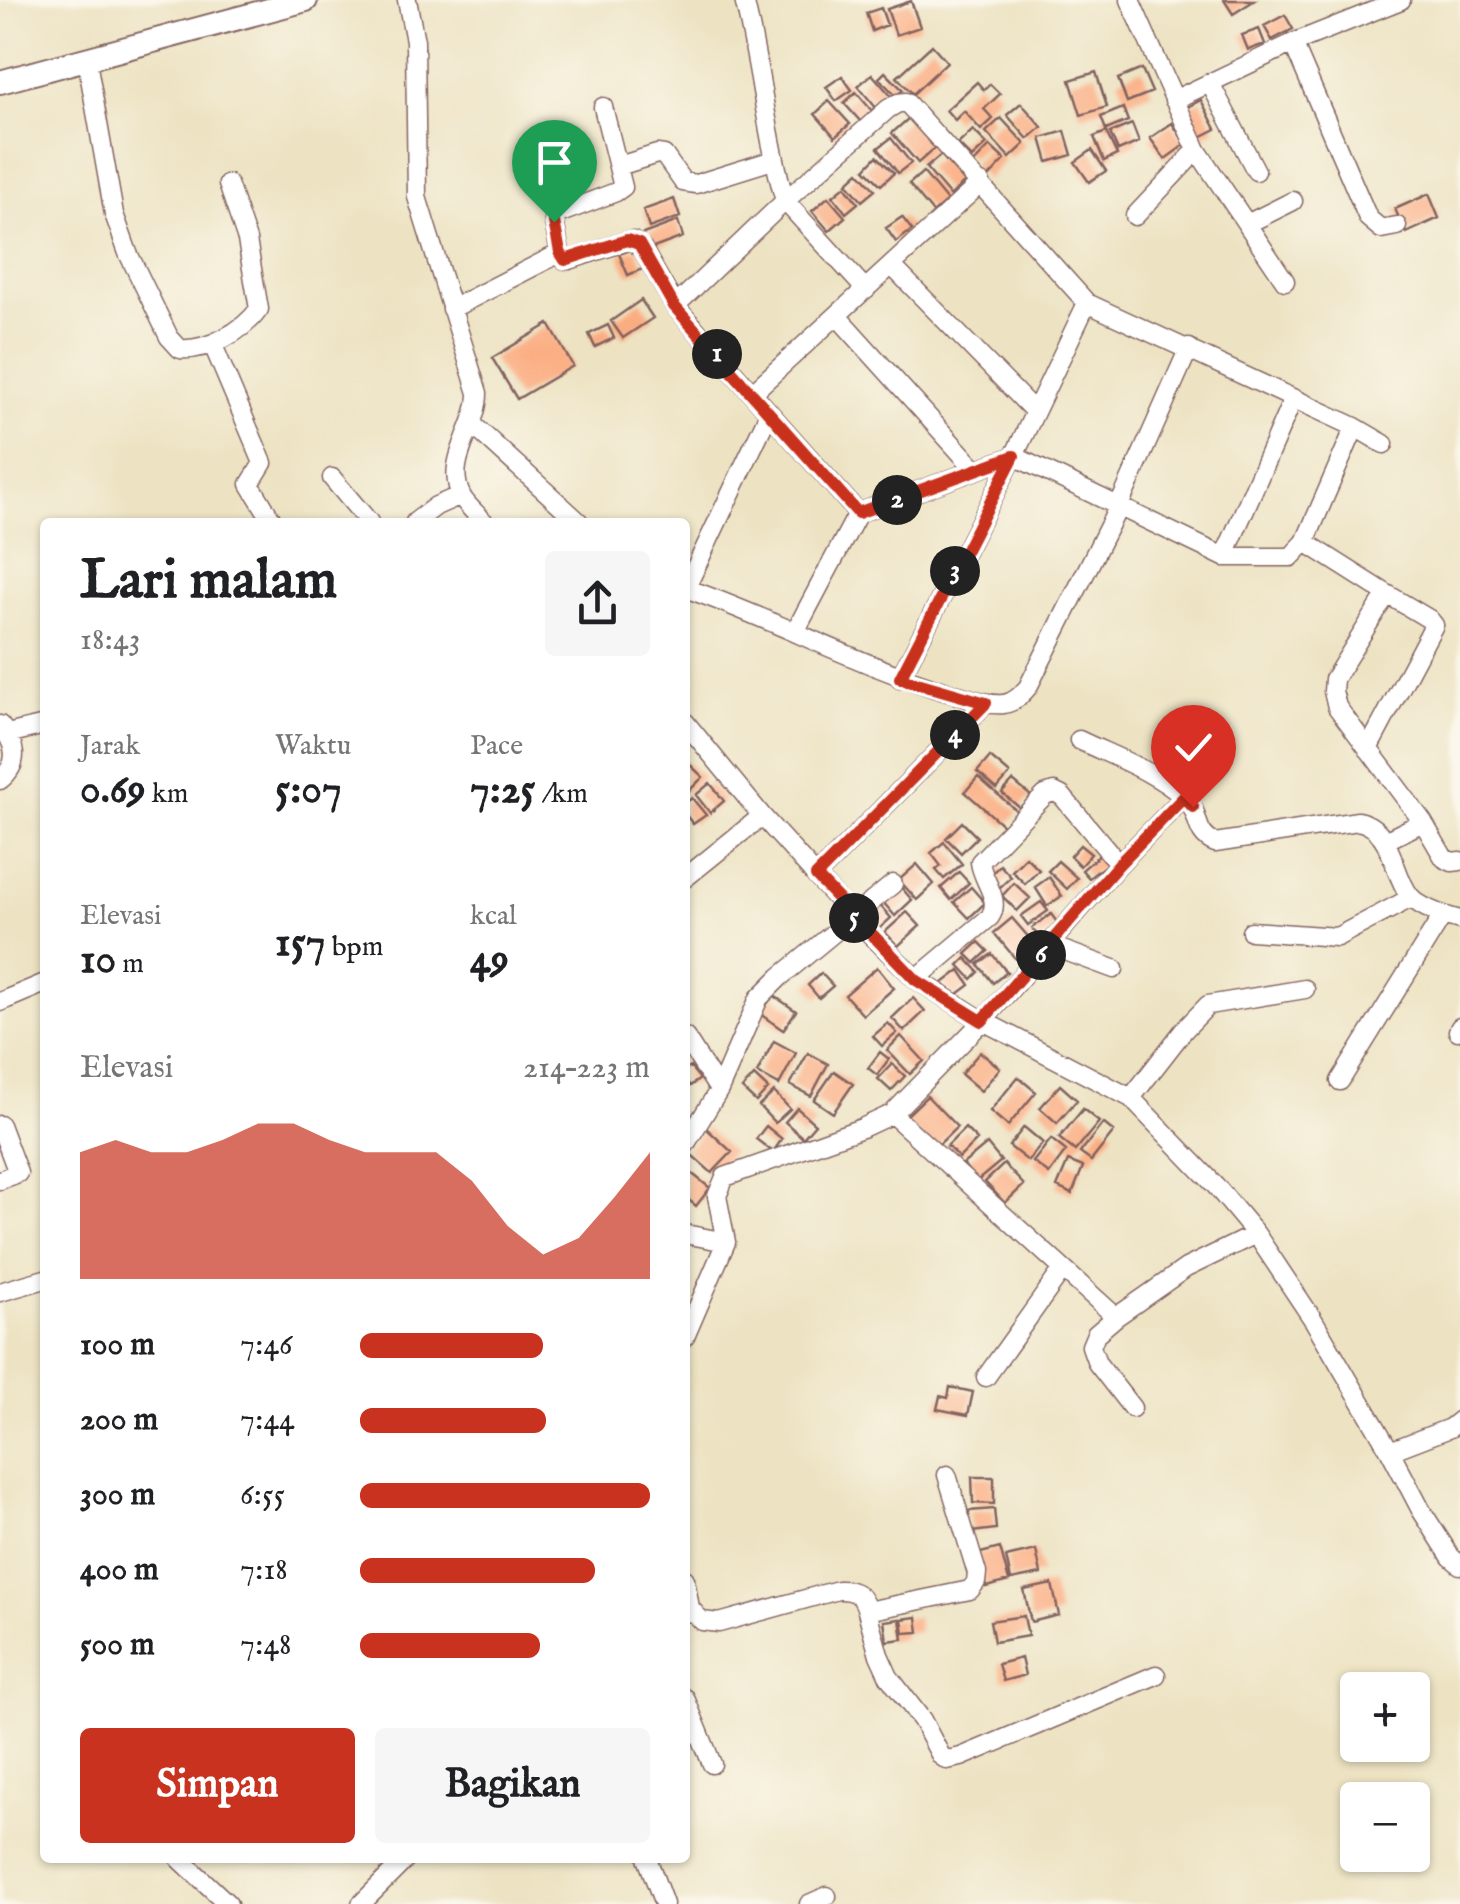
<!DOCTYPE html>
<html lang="id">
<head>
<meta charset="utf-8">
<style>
	body { margin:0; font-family:"IM FELL English",serif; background:#f6f6f6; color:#202124; height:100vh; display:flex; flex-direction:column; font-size:38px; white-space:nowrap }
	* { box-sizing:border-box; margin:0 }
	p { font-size:32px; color:#757577 }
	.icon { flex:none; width:55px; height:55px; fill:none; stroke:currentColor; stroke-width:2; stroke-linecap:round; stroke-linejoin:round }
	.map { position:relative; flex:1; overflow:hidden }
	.drawer { position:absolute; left:40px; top:518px; width:650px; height:1345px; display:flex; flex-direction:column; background:#fff; border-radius:10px; box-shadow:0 2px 8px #0004 }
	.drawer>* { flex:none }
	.buttons { position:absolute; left:1340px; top:1672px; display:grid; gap:20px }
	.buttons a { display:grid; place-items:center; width:90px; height:90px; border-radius:10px; background:#fff; box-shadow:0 2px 8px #0004; font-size:50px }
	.pin { position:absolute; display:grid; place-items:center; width:85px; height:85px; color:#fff; margin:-102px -42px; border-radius:50% 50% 50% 0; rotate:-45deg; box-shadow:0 0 10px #0007 }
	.pin .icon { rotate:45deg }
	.km { position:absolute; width:50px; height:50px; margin:-25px; border-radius:50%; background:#222; color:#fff; font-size:28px; line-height:50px; text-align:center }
	.round { display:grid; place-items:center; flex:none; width:105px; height:105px; border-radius:10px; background:#f6f6f6 }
	.summary { display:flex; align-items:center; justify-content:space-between; height:170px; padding:0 40px }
	h1 { font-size:55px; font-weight:800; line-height:75px }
	.metrics { display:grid; grid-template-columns:repeat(3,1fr); gap:15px; height:170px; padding:10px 40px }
	.metrics div { display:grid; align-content:center }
	.metrics b { font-size:42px; font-weight:800 }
	.metrics small { font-size:28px; font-weight:400 }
	.metrics p { font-size:28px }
	.chart { height:280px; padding:20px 40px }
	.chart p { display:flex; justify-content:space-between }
	.chart svg { width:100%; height:180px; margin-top:10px; fill:#c8321e; opacity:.7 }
	.cta { display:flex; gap:20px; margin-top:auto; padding:20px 40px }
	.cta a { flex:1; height:115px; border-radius:10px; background:#c8321e; color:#fff; font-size:40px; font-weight:800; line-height:115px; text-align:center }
	.cta a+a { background:#f6f6f6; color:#202124 }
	ul { padding:0 40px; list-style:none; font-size:32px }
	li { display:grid; grid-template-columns:160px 120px 1fr; align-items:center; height:75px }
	li i { height:25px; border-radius:12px; background:#c8321e }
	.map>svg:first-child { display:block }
	.building { fill:#fbad82 }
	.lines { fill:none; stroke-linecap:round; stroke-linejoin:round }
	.minor-casing { stroke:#836460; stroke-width:21 }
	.major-casing { stroke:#836460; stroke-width:26 }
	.minor { stroke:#fff; stroke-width:18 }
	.major { stroke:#fff; stroke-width:22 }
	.route-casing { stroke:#fff; stroke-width:20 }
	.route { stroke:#c8321e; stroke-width:12 }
</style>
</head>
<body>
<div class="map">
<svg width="1460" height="1904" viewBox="0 0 1460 1904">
	<rect width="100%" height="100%" fill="#fbf7ec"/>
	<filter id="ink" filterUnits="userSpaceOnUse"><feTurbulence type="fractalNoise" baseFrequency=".01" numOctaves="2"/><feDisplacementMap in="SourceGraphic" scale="20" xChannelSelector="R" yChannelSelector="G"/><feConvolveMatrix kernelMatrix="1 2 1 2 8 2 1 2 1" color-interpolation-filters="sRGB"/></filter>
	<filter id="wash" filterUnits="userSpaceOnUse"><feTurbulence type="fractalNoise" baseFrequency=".0048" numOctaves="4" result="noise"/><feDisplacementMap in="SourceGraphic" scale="40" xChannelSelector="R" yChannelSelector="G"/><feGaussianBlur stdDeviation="2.25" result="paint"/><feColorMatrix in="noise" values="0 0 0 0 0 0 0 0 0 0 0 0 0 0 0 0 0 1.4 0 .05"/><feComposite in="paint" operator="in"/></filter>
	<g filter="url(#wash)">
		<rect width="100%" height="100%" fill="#ede3c3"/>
		<g id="blocks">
			<path class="building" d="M1224,0H1255L1233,14Z
				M911,1L920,27L896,35L887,9Z
				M881,8L887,25L872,31L866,13Z
				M1285,15L1293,29L1272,40L1264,26Z
				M1259,29L1265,44L1248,50L1242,35Z
				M932,45L947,62L913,94L897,77Z
				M1142,69L1152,92L1127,102L1118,79Z
				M885,72L903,90L896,96L879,78Z
				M1096,72L1107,107L1081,115L1070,80Z
				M872,74L892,97L877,109L858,86Z
				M842,76L852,90L836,101L826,87Z
				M977,82L984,90L990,84L1000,94L984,109L993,119L981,130L964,111L955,120L946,110Z
				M856,92L873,112L861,122L844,103Z
				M1201,100L1216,129L1198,138L1184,109Z
				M829,101L850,124L835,137L815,114Z
				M1021,103L1042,127L1028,139L1007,115Z
				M1123,108L1128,121L1106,130L1101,117Z
				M909,118L935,148L918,163L892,133Z
				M1001,118L1025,144L1010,158L986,132Z
				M1172,123L1186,144L1165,159L1150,138Z
				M1132,124L1139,142L1118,151L1110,133Z
				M973,130L987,144L972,158L958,144Z
				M1065,131L1072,155L1048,162L1041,138Z
				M1106,132L1117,155L1104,161L1094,137Z
				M891,138L911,163L898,173L878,148Z
				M990,146L1005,160L987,179L972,165Z
				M1092,150L1106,171L1089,182L1075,162Z
				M941,155L965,182L950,196L926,168Z
				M877,156L894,173L881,185L865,169Z
				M859,172L875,190L862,201L847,183Z
				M923,172L947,201L933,213L909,184Z
				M845,186L858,203L846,213L833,196Z
				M1429,194L1439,218L1406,233L1395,209Z
				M828,197L845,217L829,231L812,211Z
				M674,199L680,217L649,228L643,210Z
				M902,217L912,230L896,242L886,228Z
				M678,221L683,237L648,250L643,234Z
				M636,248L645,268L628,275L619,254Z
				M641,300L653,318L623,338L611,321Z
				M549,324L573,366L517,399L492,358Z
				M608,325L614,338L595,347L589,334Z
				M990,757L1010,774L997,789L977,772Z
				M685,760L703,777L685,795Z
				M978,777L1018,812L1005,827L965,792Z
				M1013,781L1031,796L1020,808L1002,793Z
				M710,783L724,801L710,813L696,795Z
				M692,798L706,815L693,824L685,814V803Z
				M962,822L977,837L961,853L946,838Z
				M944,842L962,864L944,879L936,870L941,866L931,853Z
				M1080,845L1091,854L1080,866L1070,856Z
				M1099,855L1107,864L1089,878L1082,870Z
				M1026,857L1039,870L1025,884L1012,871Z
				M1058,861L1077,878L1067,889L1048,871Z
				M917,864L934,884L917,900L899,880Z
				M1000,865L1011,877L998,889L987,878Z
				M959,872L969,883L951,900L941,888Z
				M1049,877L1062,896L1047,906L1035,887Z
				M1014,883L1030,898L1017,911L1002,896Z
				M900,886L912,900L895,916L882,901Z
				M971,887L985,903L969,918L954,902Z
				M877,902L891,918L878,930L864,914Z
				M1041,902L1048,911L1028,925L1021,916Z
				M907,912L920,926L898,946L885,932Z
				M1051,914L1059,925L1040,939L1032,928Z
				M1012,918L1037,947L1019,963L994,933Z
				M979,942L988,951L975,963L966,954Z
				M992,954L1007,972L993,983L978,964Z
				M966,958L979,972L972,979L959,965Z
				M877,967L894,988L863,1015L845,995Z
				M960,970L970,985L954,997L943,983Z
				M821,973L833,986L819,998L808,985Z
				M773,995L796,1011L783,1030L760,1014Z
				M913,998L925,1011L904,1031L892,1018Z
				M888,1023L897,1033L882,1046L873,1036Z
				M901,1036L924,1061L910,1074L887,1050Z
				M774,1041L796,1053L779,1085L757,1073Z
				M880,1052L889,1059L877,1075L868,1068Z
				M980,1052L1000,1068L981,1091L961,1074Z
				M808,1053L828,1064L811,1096L790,1085Z
				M892,1064L905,1076L891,1091L878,1079Z
				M690,1067L700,1079L690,1086L685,1080V1070Z
				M834,1071L853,1084L833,1113L814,1100Z
				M754,1076L768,1089L756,1102L742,1089Z
				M1018,1077L1036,1092L1008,1126L990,1111Z
				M1060,1085L1077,1100L1057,1123L1040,1108Z
				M774,1092L790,1109L775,1123L759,1106Z
				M927,1096L957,1127L933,1150L903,1119Z
				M797,1108L815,1124L803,1138L785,1122Z
				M1083,1109L1099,1122L1075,1151L1059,1138Z
				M1103,1123L1114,1132L1091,1161L1080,1153Z
				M766,1126L782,1139L773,1152L756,1139Z
				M1024,1127L1043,1143L1028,1161L1009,1146Z
				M706,1128L732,1152L712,1173L686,1150Z
				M965,1128L977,1140L959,1158L947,1146Z
				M1051,1139L1066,1151L1049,1174L1033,1162Z
				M987,1144L1001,1161L977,1181L963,1164Z
				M1068,1161L1083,1167L1072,1194L1057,1187Z
				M1004,1164L1024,1185L1005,1203L985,1182Z
				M685,1168L710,1188L696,1206L685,1197Z
				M950,1387L973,1392L968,1415L937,1409L940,1396L948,1398Z
				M972,1477H994V1504L973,1503Z
				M994,1509L996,1529L971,1532L969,1511Z
				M1000,1548L1009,1581L986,1587L977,1554Z
				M1036,1550L1041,1574L1011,1580L1006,1557Z
				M1052,1584L1059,1615L1031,1622L1024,1590Z
				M1024,1616L1028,1636L994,1642L990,1621Z
				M917,1617L919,1632L904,1633L902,1619Z
				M900,1619L903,1639L887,1641L884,1621Z
				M1021,1658L1025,1675L1003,1681L998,1664Z"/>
		</g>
	</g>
	<g filter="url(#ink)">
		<use href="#blocks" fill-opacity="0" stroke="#836460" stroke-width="2.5"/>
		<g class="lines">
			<defs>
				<path id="minor" d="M407,0L415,41L417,197L478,393C478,429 443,461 462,497C467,506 477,514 484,522
					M744,0C761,67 766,135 785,201L675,306L858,513L1014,456L1224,557L1293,399
					M1130,0L1197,150L1285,281
					M1293,43L1368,218L1381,229L1397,226
					M87,61L114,214L128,253L169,337L180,349C207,351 243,332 259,309L247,240L228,184
					M1210,83L1256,171
					M1174,100L1293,43L1401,0
					M619,166L657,154L664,155L683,182L696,184L773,160
					M1135,216L1197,150
					M1247,224L1293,201
					M560,253L554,221L558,214L616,192L623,187L603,107
					M892,266L1034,411
					M866,290L785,201L888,109L898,103L906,102L1087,303L1355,427L1384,444
					M451,309L560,253L565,260H569L627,241H633L643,250L675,306
					M838,317L976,470
					M213,345L263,463L250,484L273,522
					M752,393L981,183
					M473,425L579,522
					M332,478L369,522
					M415,522L436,506L461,495
					M1305,542L1387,594L1334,679L1333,691L1337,707L1423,822
					M1224,557H1291L1305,542L1355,427
					M685,588C775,619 859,666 951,693C967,697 987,706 1004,704C1015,702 1021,695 1028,687L1118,508L1189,348
					M685,590L769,413
					M795,632L858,513
					M900,678L1014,456L1087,303
					M685,722L762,816L853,917L916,979L983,1021L1131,1098L1184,1030L1208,1005L1305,989
					M0,725C16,744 21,763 0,780
					M7,734L45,725
					M1079,740C1114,757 1157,772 1186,799C1201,813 1193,834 1215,843L1358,821C1394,829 1391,872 1410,896C1420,908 1445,916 1460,920
					M1368,749L1434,625L1429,619L1387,594
					M1385,841L1423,822L1444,858L1452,862L1460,861
					M817,875L986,703
					M685,878L762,816
					M1251,931L1337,937L1411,898
					M1049,945L1114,969
					M916,979L990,917C1002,899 982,881 980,862L1045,795L1054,792L1062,796L1119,864
					M0,1002L45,983
					M1458,1031L1460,1027
					M685,1037L719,1090
					M1340,1081L1443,915
					M1131,1098L1215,1185L1256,1234L1314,1321L1390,1451L1421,1510L1451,1557L1460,1565
					M892,1114L1116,1317L1186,1268L1256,1234
					M0,1125L18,1173L0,1180
					M685,1145L719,1090L759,998L780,977L893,884
					M685,1234L726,1242
					M0,1292L45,1279
					M1116,1317L1096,1334L1091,1346L1097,1363L1132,1408
					M685,1337L726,1242L717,1196L725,1177L862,1128L892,1114L983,1021L1119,864L1184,797
					M986,1377L1063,1269
					M1390,1451L1450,1428L1460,1420
					M685,1579L690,1608L685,1613
					M690,1608L702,1621L719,1623L838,1590C855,1589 863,1595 867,1611L970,1590L976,1582L977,1573L947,1475
					M867,1611L879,1655L889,1677L922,1720L941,1756L947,1760L961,1757L1156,1675
					M685,1698L712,1764
					M179,1858L228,1904
					M647,1858L664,1904
					M361,1904L407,1858
					M809,1904L827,1896"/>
				<path id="major" d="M0,82L306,0"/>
			</defs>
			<use href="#minor" class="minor-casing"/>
			<use href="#major" class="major-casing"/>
			<use href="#minor" class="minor"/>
			<use href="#major" class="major"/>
		</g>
	</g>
	<g class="lines" filter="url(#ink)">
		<defs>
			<path id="route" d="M554,222L560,252L565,260L627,240L639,244L674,306L858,513L1014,456L900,678L986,703L816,876L916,980L982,1021L1119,864L1184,797L1193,807"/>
		</defs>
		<use href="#route" class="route-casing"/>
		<use href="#route" class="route"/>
	</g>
</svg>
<div class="buttons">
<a>+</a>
<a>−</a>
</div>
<div class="pin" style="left:554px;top:222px;background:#1e9e55"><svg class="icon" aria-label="arrive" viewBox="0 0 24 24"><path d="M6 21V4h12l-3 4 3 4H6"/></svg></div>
<div class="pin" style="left:1193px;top:807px;background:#d93025"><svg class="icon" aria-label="check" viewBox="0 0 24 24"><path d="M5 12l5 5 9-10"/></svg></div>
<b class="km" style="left:717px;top:354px">1</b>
<b class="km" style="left:897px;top:500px">2</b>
<b class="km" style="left:955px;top:571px">3</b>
<b class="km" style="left:955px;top:735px">4</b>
<b class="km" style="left:854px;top:918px">5</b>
<b class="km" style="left:1041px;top:955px">6</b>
<section class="drawer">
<div class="summary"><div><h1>Lari malam</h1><p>18:43</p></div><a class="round"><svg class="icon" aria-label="share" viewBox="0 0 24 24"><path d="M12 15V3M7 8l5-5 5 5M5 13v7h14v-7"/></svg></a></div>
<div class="metrics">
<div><p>Jarak</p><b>0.69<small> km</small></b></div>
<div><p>Waktu</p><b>5:07</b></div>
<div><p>Pace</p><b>7:25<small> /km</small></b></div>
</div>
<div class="metrics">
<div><p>Elevasi</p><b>10<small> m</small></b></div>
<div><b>157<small> bpm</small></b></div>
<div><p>kcal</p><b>49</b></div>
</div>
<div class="chart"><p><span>Elevasi</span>214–223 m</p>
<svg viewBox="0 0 160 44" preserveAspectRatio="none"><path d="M0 44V13L10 10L20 13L30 13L40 10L50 6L60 6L70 10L80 13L90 13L100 13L110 20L120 31L130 38L140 34L150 24L160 13V44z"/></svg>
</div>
<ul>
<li><b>100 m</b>7:46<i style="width:63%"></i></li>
<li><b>200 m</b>7:44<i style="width:64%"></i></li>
<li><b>300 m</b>6:55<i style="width:100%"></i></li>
<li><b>400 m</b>7:18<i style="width:81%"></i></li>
<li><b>500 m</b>7:48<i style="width:62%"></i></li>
</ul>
<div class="cta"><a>Simpan</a><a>Bagikan</a></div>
</section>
</div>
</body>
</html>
